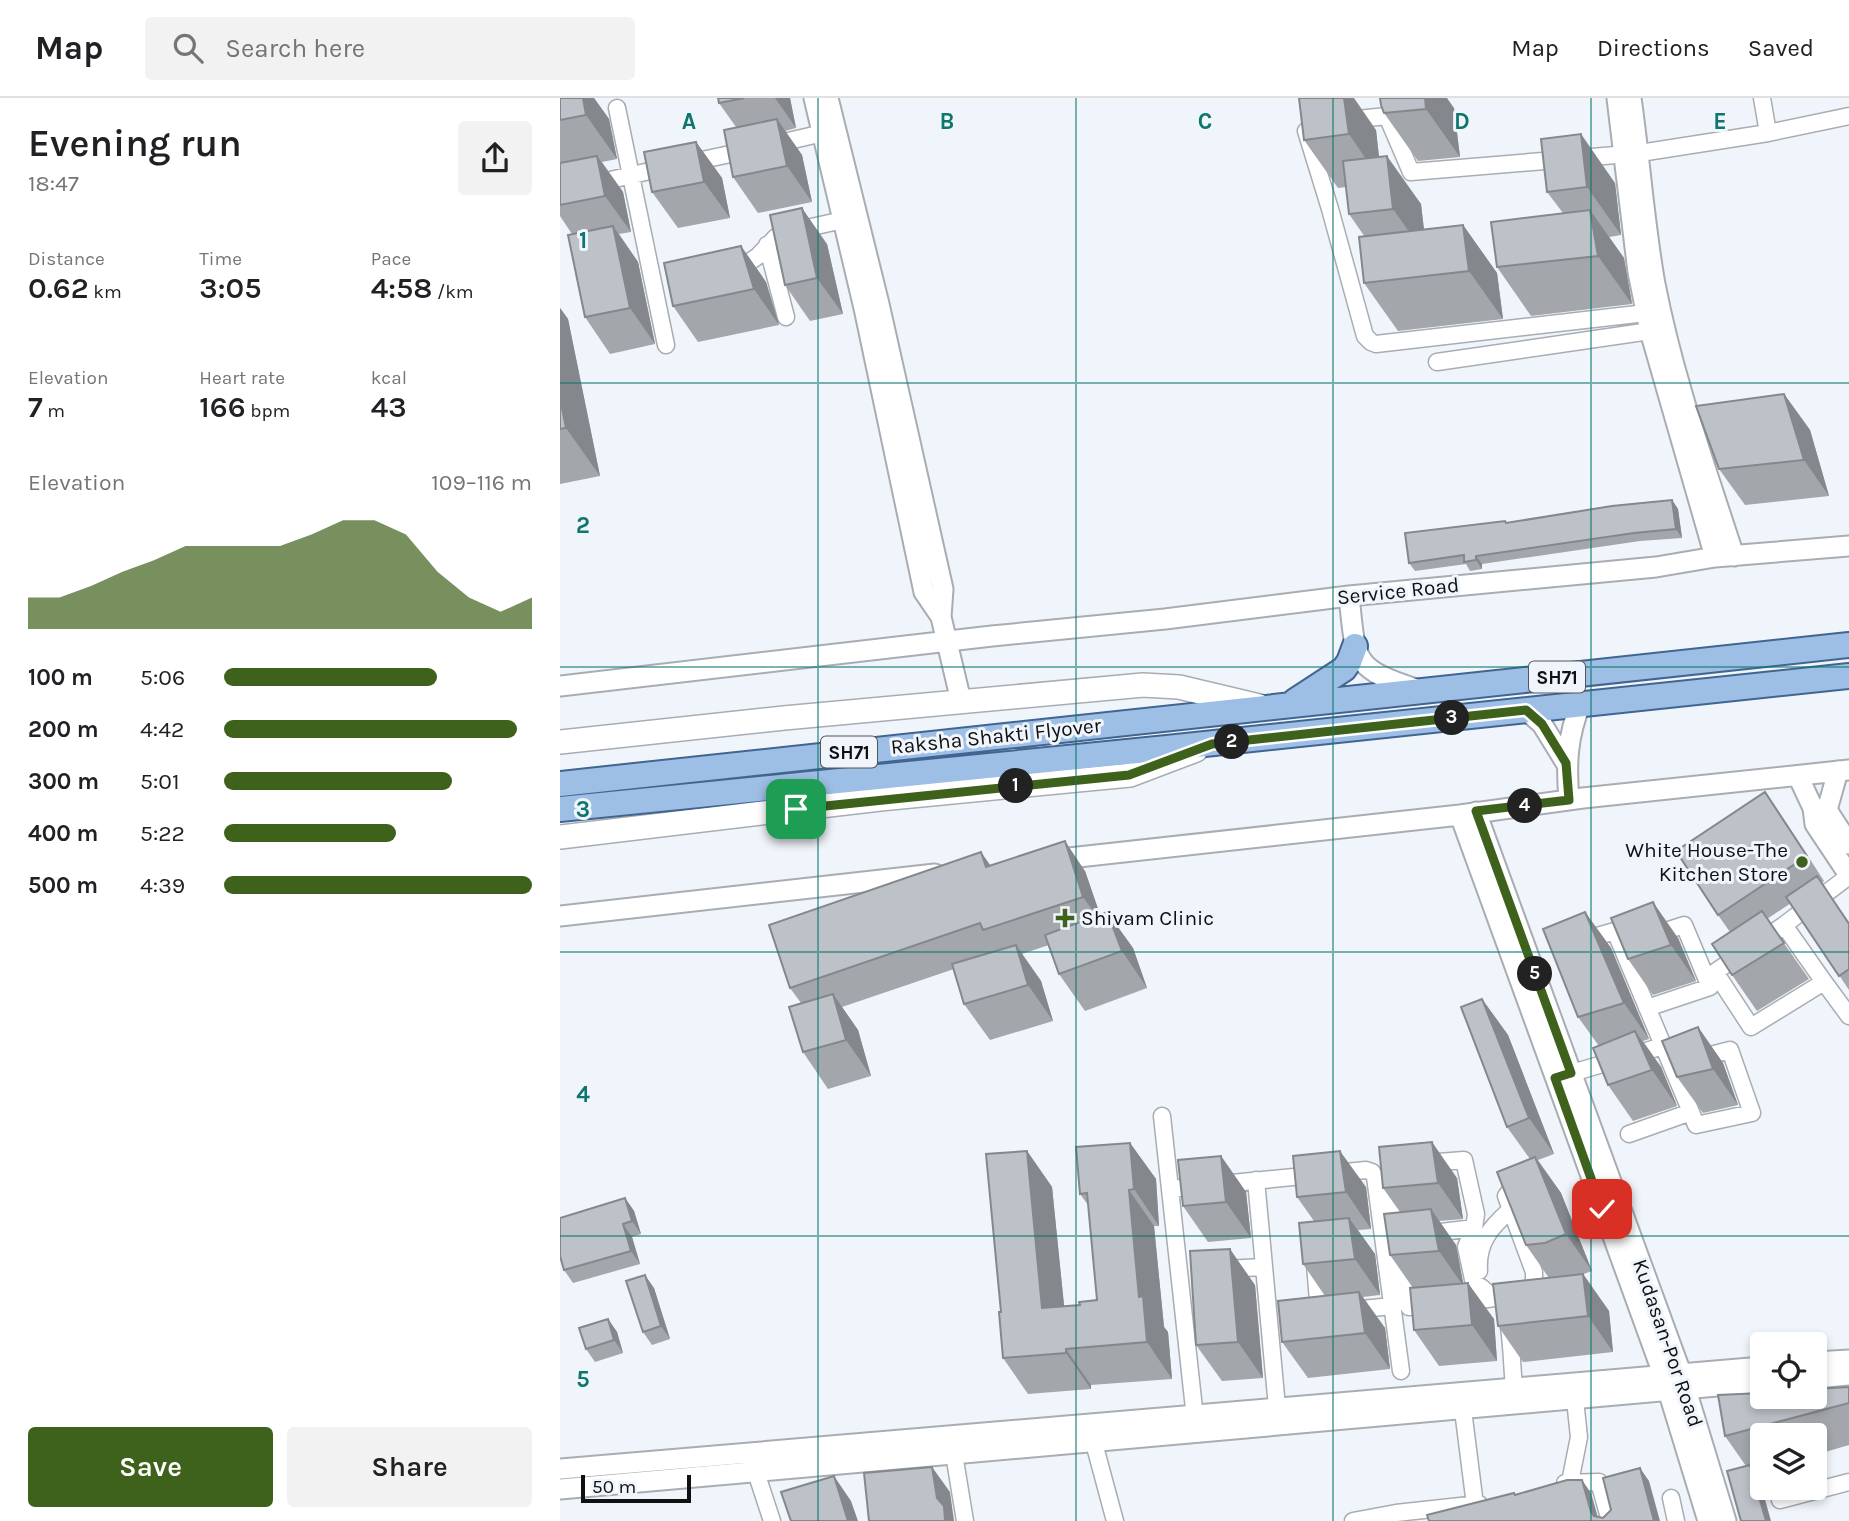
<!DOCTYPE html>
<html lang="en">
<head>
<meta charset="utf-8">
<style>
	body { margin:0; font-family:Karla,sans-serif; background:#f2f2f2; color:#202124; height:100vh; display:flex; flex-direction:column; font-size:26px; white-space:nowrap }
	* { box-sizing:border-box; margin:0 }
	p { font-size:23px; color:#757577 }
	.icon { flex:none; width:38px; height:38px; fill:none; stroke:currentColor; stroke-width:2; stroke-linecap:round; stroke-linejoin:round }
	.map { position:relative; flex:1; overflow:hidden }
	.panel { display:flex; flex-direction:column; background:#fff; width:560px }
	.panel>* { flex:none }
	.controls { position:absolute; left:1190px; top:1234px; display:grid; gap:14px }
	.controls a { display:grid; place-items:center; width:77px; height:77px; border-radius:7px; background:#fff; box-shadow:0 4px 10px #0003; font-size:35px }
	.scale { position:absolute; left:21px; bottom:18px; width:110px; box-sizing:border-box; padding-left:7px; border:4px solid #0f1113; border-top:0; font-size:19px; line-height:24px; white-space:nowrap; color:#0f1113; -webkit-text-stroke:5px #f0f5fb; paint-order:stroke }
	.pin { position:absolute; display:grid; place-items:center; width:60px; height:60px; color:#fff; margin:-30px; border-radius:14px; box-shadow:0 4px 10px #0006 }
	.km { position:absolute; width:35px; height:35px; margin:-18px; border-radius:50%; background:#222; color:#fff; font-size:19px; line-height:35px; text-align:center }
	.round { display:grid; place-items:center; flex:none; width:74px; height:74px; border-radius:7px; background:#f2f2f2 }
	.summary { display:flex; align-items:center; justify-content:space-between; height:119px; padding:0 28px }
	h1 { font-size:38px; font-weight:600; line-height:52px }
	.stats { display:grid; grid-template-columns:repeat(3,1fr); gap:10px; height:119px; padding:7px 28px }
	.stats div { display:grid; align-content:center }
	.stats b { font-size:30px; font-weight:600 }
	.stats small { font-size:19px; font-weight:400 }
	.stats p { font-size:19px }
	.chart { height:196px; padding:14px 28px }
	.chart p { display:flex; justify-content:space-between }
	.chart svg { width:100%; height:126px; margin-top:7px; fill:#3e621b; opacity:.7 }
	.cta { display:flex; gap:14px; margin-top:auto; padding:14px 28px }
	.cta a { flex:1; height:80px; border-radius:7px; background:#3e621b; color:#fff; font-size:28px; font-weight:600; line-height:80px; text-align:center }
	.cta a+a { background:#f2f2f2; color:#202124 }
	ul { padding:0 28px; list-style:none; font-size:23px }
	li { display:grid; grid-template-columns:112px 84px 1fr; align-items:center; height:52px }
	li i { height:18px; border-radius:9px; background:#3e621b }
	header { display:flex; align-items:center; gap:42px; box-sizing:border-box; height:98px; padding:0 35px; background:#fff; border-bottom:2px solid #e0e0e0 }
	header strong { font-size:33px }
	nav { display:flex; gap:38px; margin-inline-start:auto; font-size:24px }
	.search { width:490px; height:63px; background:#f2f2f2; display:flex; align-items:center; gap:18px; box-sizing:border-box; padding:0 24px; border-radius:7px; color:#757577; font-size:26px }
	main { display:flex; flex:1; min-height:0 }
	.map>svg:first-child { display:block }
	.lines { fill:none; stroke-linecap:round; stroke-linejoin:round }
	.minor-casing { stroke:#a8adb3; stroke-width:19 }
	.tertiary-casing { stroke:#a8adb3; stroke-width:23 }
	.secondary-casing { stroke:#a8adb3; stroke-width:26 }
	.primary-casing { stroke:#416590; stroke-width:28 }
	.minor { stroke:#fff; stroke-width:16 }
	.tertiary { stroke:#fff; stroke-width:19 }
	.secondary { stroke:#fff; stroke-width:23 }
	.primary { stroke:#9dbee5; stroke-width:24 }
	.wall { fill:#a3a7ac }
	.shaded-wall { fill:#84888c }
	.building { fill:#bdc2c8; stroke:#84888c; stroke-width:2 }
	.route-casing { stroke:#fff; stroke-width:14 }
	.route { stroke:#3e621b; stroke-width:9 }
	.grid { fill:none; stroke:#0f766e; stroke-width:2; stroke-opacity:0.55 }
	.poi-dot { fill:#3e621b; stroke:#f0f5fb; stroke-width:2.5 }
	.labels { text-anchor:middle; stroke-width:6; stroke-linejoin:round; paint-order:stroke }
	.shield { fill:#f0f5fb; stroke:#525559; stroke-width:2 }
	.shield-label { font-size:19px; font-weight:bold; fill:#0f1113 }
	.street-label { font-size:21px; fill:#0f1113; stroke:#f0f5fb }
	.poi-label { font-size:21px; fill:#0f1113; stroke:#f0f5fb; text-anchor:end }
	.grid-label { font-size:23px; text-anchor:middle; font-weight:bold; fill:#0f766e; stroke:#f0f5fb; stroke-width:6; stroke-linejoin:round; paint-order:stroke }
</style>
</head>
<body>
<header>
<strong>Map</strong>
<div class="search"><svg class="icon" aria-label="search" viewBox="0 0 24 24"><circle cx="10" cy="10" r="6"/><path d="M15 15l6 6"/></svg>Search here</div>
<nav><a>Map</a><a>Directions</a><a>Saved</a></nav>
</header>
<main>
<section class="panel">
<div class="summary"><div><h1>Evening run</h1><p>18:47</p></div><a class="round"><svg class="icon" aria-label="share" viewBox="0 0 24 24"><path d="M12 15V3M7 8l5-5 5 5M5 13v7h14v-7"/></svg></a></div>
<div class="stats">
<div><p>Distance</p><b>0.62<small> km</small></b></div>
<div><p>Time</p><b>3:05</b></div>
<div><p>Pace</p><b>4:58<small> /km</small></b></div>
</div>
<div class="stats">
<div><p>Elevation</p><b>7<small> m</small></b></div>
<div><p>Heart rate</p><b>166<small> bpm</small></b></div>
<div><p>kcal</p><b>43</b></div>
</div>
<div class="chart"><p><span>Elevation</span>109–116 m</p>
<svg viewBox="0 0 160 44" preserveAspectRatio="none"><path d="M0 44V33L10 33L20 29L30 24L40 20L50 15L60 15L70 15L80 15L90 11L100 6L110 6L120 11L130 24L140 33L150 38L160 33V44z"/></svg>
</div>
<ul>
<li><b>100 m</b>5:06<i style="width:69%"></i></li>
<li><b>200 m</b>4:42<i style="width:95%"></i></li>
<li><b>300 m</b>5:01<i style="width:74%"></i></li>
<li><b>400 m</b>5:22<i style="width:56%"></i></li>
<li><b>500 m</b>4:39<i style="width:100%"></i></li>
</ul>
<div class="cta"><a>Save</a><a>Share</a></div>
</section>
<div class="map">
<svg width="1289" height="1423" viewBox="0 0 1289 1423">
	<rect width="100%" height="100%" fill="#f0f5fb"/>
	<g class="lines">
		<defs>
			<path id="minor" d="M57,10L106,247
				M788,22L827,18L851,74L1080,55L1208,35L1202,0
				M746,33L770,111L805,238L811,244L816,246L1086,215
				M1208,35L1289,18
				M211,47L263,35
				M128,65L189,52
				M33,86L107,69
				M207,147L226,219
				M173,170L188,165L198,158L216,139L229,134L283,122
				M877,264L1090,233
				M1224,827L1264,884L1191,929L1155,874L1224,827L1289,778
				M1020,843L1055,833L1131,1014L1069,1036
				M1264,884L1289,918
				M1087,910L1150,889L1124,827L1093,837
				M1002,978L1103,948
				M1131,1014L1136,1027L1192,1015L1170,952L1139,960
				M602,1018L636,1329
				M866,1065L904,1062L916,1116L914,1130L906,1149L914,1186L921,1189L933,1200
				M696,1082L717,1309
				M829,1084L846,1205L849,1209L874,1207
				M965,1089L949,1094L946,1098L974,1174V1184L966,1196
				M610,1091L806,1072L812,1074L815,1079L841,1273
				M865,1136L914,1130
				M755,1166L759,1216
				M664,1171L704,1169
				M919,1173C917,1145 930,1130 950,1112
				M900,1204L954,1198
				M792,1212L832,1208
				M949,1229C952,1250 952,1269 954,1290
				M903,1312L915,1407
				M531,1334L555,1423
				M394,1356L405,1423
				M192,1362L212,1423
				M1010,1384L1019,1339L1015,1302
				M1005,1385L1039,1384L1050,1423
				M1111,1400L1116,1423
				M1220,1402L1289,1384
				M793,1423L836,1415L919,1406"/>
			<path id="tertiary" d="M254,0L304,210L364,494L381,519L401,603
				M268,0L319,206L383,491L381,519
				M1057,0L1078,174L1090,233L1155,459
				M1071,0C1080,62 1084,125 1095,186C1113,279 1145,368 1174,458
				M789,498C796,562 791,570 856,591
				M0,588L432,538L605,521L789,498L1096,469L1155,459L1289,448
				M966,612L982,626L1006,665
				M1238,678L1253,710L1255,726L1289,777
				M1009,702C1006,667 1007,638 1021,605
				M1253,710L1267,712L1289,746
				M1267,712L1278,673
				M916,714L1121,1275L1166,1423
				M900,717L1103,1276L1148,1423
				M491,762L900,717L1023,700L1289,672
				M0,818L375,776
				M1255,1264L1289,1262
				M1255,1280L1289,1277
				M0,1371L1202,1269
				M0,1391L1202,1284"/>
			<path id="secondary" d="M0,644L224,620L583,587L619,589L699,608
				M0,739L320,701L570,677L636,652"/>
			<path id="primary" d="M735,603L784,571L789,564L795,548
				M0,686L1289,547
				M0,711L607,650L1289,578"/>
		</defs>
		<use href="#minor" class="minor-casing"/>
		<use href="#tertiary" class="tertiary-casing"/>
		<use href="#secondary" class="secondary-casing"/>
		<use href="#primary" class="primary-casing"/>
		<use href="#minor" class="minor"/>
		<use href="#tertiary" class="tertiary"/>
		<use href="#secondary" class="secondary"/>
		<use href="#primary" class="primary"/>
	</g>
	<path class="wall" d="M0,0H34L49,21L57,61L42,64L63,94L71,134L59,136L78,164L95,246L50,256L25,219L12,136L0,118Z
		M158,0H230L236,30L225,33L242,57L252,104L198,115L173,79L176,29L159,5Z
		M820,0L894,10L900,59L858,63L824,15Z
		M816,32L819,59L861,106L864,131L903,127L937,175L943,221L838,233L804,185L805,139L789,116L786,89L778,90L744,42Z
		M136,44L162,80L170,120L118,130L92,94Z
		M1055,85L1061,137L1049,139L1064,160L1072,206L971,218L937,169L1003,115L987,94Z
		M267,146L283,216L250,223L225,187Z
		M181,148L206,184L219,227L138,244L113,208Z
		M0,210L8,221L40,378L0,386Z
		M1224,296L1250,332L1269,398L1185,407L1159,371Z
		M1112,402L1118,411L1122,440L1080,443L922,466V471L910,473L906,466L855,473L849,465L945,423L947,425Z
		M1205,694L1264,783L1262,785L1289,824V892L1231,805L1207,821L1249,881L1197,913L1172,877L1170,834L1158,817Z
		M431,768L525,773L540,817L547,814L573,850L587,890L525,913L499,876L489,847L462,856L481,883L493,923L430,942L404,906L394,871L282,909L298,932L311,978L268,991L243,954L241,905L230,890Z
		M1025,814L1051,850L1089,941L1083,943L1101,969L1117,1008L1073,1023L1048,987L1039,948L1018,919Z
		M1118,840L1136,883L1093,897L1068,861Z
		M922,901L948,937L994,1056L978,1062L1001,1095L1032,1173L1021,1177L1023,1176L1049,1213L1053,1254L963,1264L938,1228L989,1180L966,1147L970,1061L947,1029Z
		M1138,929L1163,965L1178,1007L1143,1015L1117,979Z
		M570,1045L596,1081L599,1128H594L604,1229L608,1234L612,1281L531,1287V1291L468,1296L443,1260L441,1214L467,1053L492,1089L504,1208L520,1207L537,1202L528,1107L520,1096Z
		M661,1058L686,1094L691,1140L648,1144L623,1108Z
		M897,1080L903,1121L879,1123L896,1147L903,1186L934,1221L937,1263L879,1268L854,1232L853,1190L830,1157L840,1114L823,1090Z
		M806,1089L811,1131L798,1132L815,1156L820,1197L803,1199L825,1230L830,1271L748,1280L722,1244L765,1198L743,1166L754,1123L737,1099Z
		M65,1100L74,1113L81,1136L72,1139L80,1166L13,1185L4,1172Z
		M695,1187L703,1280L662,1283L636,1247Z
		M94,1190L110,1241L92,1247L83,1234Z
		M48,1221L57,1234L63,1255L35,1264L26,1251Z
		M1289,1289V1347L1255,1357V1337H1202V1371L1194,1373L1199,1380L1186,1368L1165,1338Z"/>
	<path class="shaded-wall" d="M23,0H34L49,21L57,61L26,17Z
		M215,0H230L236,30Z
		M784,0H794L816,32L822,85L789,36Z
		M865,0H887L894,10L900,59L866,11Z
		M217,21L242,57L252,104L227,68Z
		M1021,36L1055,85L1061,137L1027,89Z
		M136,44L162,80L170,120L144,84Z
		M37,58L63,94L71,134L45,98Z
		M827,58L861,106L867,159L833,111Z
		M242,110L267,146L283,216L257,180Z
		M1030,112L1064,160L1072,206L1038,158Z
		M903,127L937,175L943,221L909,173Z
		M53,128L78,164L95,246L70,210Z
		M181,148L206,184L219,227L194,191Z
		M0,210L8,221L40,378L6,330L0,300Z
		M1224,296L1250,332L1269,398L1244,362Z
		M1112,402L1118,411L1122,440L1116,431Z
		M916,458L922,466V471L916,462Z
		M1205,694L1222,719L1264,783L1247,758Z
		M505,743L525,773L544,828L523,799Z
		M421,754L442,784L426,769Z
		M1093,804L1118,840L1136,883L1111,847Z
		M547,814L573,850L587,890L562,853Z
		M1025,814L1051,850L1089,941L1064,905Z
		M456,847L481,883L493,923L468,887Z
		M273,896L298,932L311,978L286,942Z
		M922,901L948,937L994,1056L969,1020Z
		M1138,929L1163,965L1178,1007L1153,971Z
		M1075,933L1101,969L1117,1008L1092,972Z
		M872,1044L897,1080L903,1121L878,1085Z
		M570,1045L596,1081L599,1128L574,1091Z
		M467,1053L492,1089L508,1246L482,1210Z
		M780,1053L806,1089L811,1131L786,1094Z
		M661,1058L686,1094L691,1140L666,1104Z
		M975,1059L1001,1095L1032,1173L1006,1136Z
		M569,1092L594,1128L604,1229L608,1234L612,1281L587,1244L579,1199Z
		M65,1100L74,1113L81,1136L72,1123Z
		M871,1111L896,1147L904,1189L879,1153Z
		M789,1120L815,1156L820,1197L795,1161Z
		M63,1126L72,1139L80,1166L71,1153Z
		M670,1151L695,1187L703,1280L678,1244Z
		M1023,1176L1049,1213L1053,1254L1028,1218Z
		M85,1177L94,1190L110,1241L101,1228Z
		M908,1185L934,1221L937,1263L912,1227Z
		M799,1194L825,1230L830,1271L805,1235Z
		M48,1221L57,1234L63,1255L54,1242Z
		M506,1251L531,1287V1291L506,1255Z
		M1190,1367L1199,1380L1211,1423H1206Z
		M372,1369L390,1394L394,1423H385L377,1400Z
		M1080,1370L1089,1383L1100,1423H1094Z
		M274,1378L291,1403L298,1423H288Z
		M1022,1382L1031,1395L1039,1423H1038L1031,1414Z"/>
	<path class="building" d="M0,0H23L26,17L0,22Z
		M158,0H184L159,5Z
		M739,0H784L789,36L744,42Z
		M820,0H865L866,11L824,15L821,7Z
		M217,21L227,68L173,79L164,32Z
		M1021,36L1027,89L987,94L981,41Z
		M136,44L144,84L92,94L84,54Z
		M37,58L45,98L0,107V65Z
		M827,58L833,111L789,116L783,63Z
		M242,110L257,180L225,187L210,117Z
		M1030,112L1038,158L937,169L931,124Z
		M903,127L909,173L804,185L799,139Z
		M53,128L70,210L25,219L8,137Z
		M181,148L194,191L113,208L104,165Z
		M1224,296L1244,362L1159,371L1136,308Z
		M0,300L6,330L0,331Z
		M1112,402L1116,431L1074,435L916,458V462L904,464V457L849,465L845,435L945,423L946,425L1052,408Z
		M1205,694L1247,758L1158,817L1116,753Z
		M505,743L523,799L423,832L420,825L230,890L209,827L421,754L426,769Z
		M1257,778L1289,826V871L1279,878L1226,799Z
		M1093,804L1111,847L1068,861L1051,820Z
		M1202,813L1224,845L1172,877L1152,846Z
		M547,814L562,853L499,876L485,837Z
		M1025,814L1064,905L1018,919L983,831Z
		M456,847L468,887L404,906L392,866Z
		M273,896L286,942L243,954L229,909Z
		M922,901L969,1020L947,1029L901,909Z
		M1138,929L1153,971L1117,979L1102,943Z
		M1075,933L1092,972L1048,987L1033,950Z
		M872,1044L878,1085L823,1090L819,1049Z
		M570,1045L574,1091L569,1092L579,1199L583,1198L587,1244L506,1251V1255L443,1260L439,1214H441L426,1056L467,1053L482,1210L520,1207L519,1204L537,1202L527,1095L520,1096L516,1049Z
		M780,1053L786,1094L737,1099L733,1058Z
		M661,1058L666,1104L623,1108L618,1062Z
		M975,1059L1006,1136L985,1145L966,1147L937,1074Z
		M65,1100L72,1123L63,1126L71,1153L4,1172L0,1158V1120Z
		M871,1111L879,1153L830,1157L824,1116Z
		M789,1120L795,1161L743,1166L739,1125Z
		M670,1151L678,1244L636,1247L630,1153Z
		M1023,1176L1028,1218L938,1228L933,1186Z
		M85,1177L101,1228L83,1234L66,1183Z
		M908,1185L912,1227L854,1232L850,1190Z
		M799,1194L805,1235L722,1244L718,1203Z
		M48,1221L54,1242L26,1251L19,1230Z
		M1289,1289V1305L1165,1338L1158,1297L1202,1295V1298H1255V1291Z
		M1190,1367L1206,1423H1181L1167,1373Z
		M372,1369L377,1400L384,1408L385,1423H309L304,1375Z
		M1080,1370L1094,1423H869L867,1417L954,1395L955,1397L1007,1382H1022L1031,1414L1034,1418L1043,1420L1051,1412L1043,1380Z
		M274,1378L288,1423H231L221,1394Z"/>
	<g class="lines">
		<defs>
			<path id="route" d="M236,711L569,677L652,646L966,612L982,626L1006,665L1009,702L916,713L1011,975L995,980L1042,1111"/>
		</defs>
		<use href="#route" class="route-casing"/>
		<use href="#route" class="route"/>
	</g>
	<path class="grid" d="M258,0V1423M516,0V1423M773,0V1423M1031,0V1423M0,285H1289M0,569H1289M0,854H1289M0,1138H1289"/>
	<g class="poi-dot">
		<circle cx="1242" cy="764" r="7"/>
		<path d="M501.5 809.5h7v7h7v7h-7v7h-7v-7h-7v-7h7z"/>
	</g>
	<g class="labels">
		<g class="shield">
			<rect x="969" y="563.5" width="56" height="31" rx="5"/>
			<rect x="261" y="638.5" width="56" height="31" rx="5"/>
		</g>
		<g class="shield-label">
			<text x="997" y="586">SH71</text>
			<text x="289" y="661">SH71</text>
		</g>
		<g class="street-label">
			<text transform="translate(838 493) rotate(-6)" y="7">Service Road</text>
			<text transform="translate(436 638) rotate(-6)" y="7">Raksha Shakti Flyover</text>
			<text transform="translate(1108 1245) rotate(71)" y="7">Kudasan-Por Road</text>
		</g>
		<g class="poi-label">
			<text x="1228" y="759">White House-The<tspan x="1228" dy="24">Kitchen Store</tspan></text>
			<text x="521" y="827" text-anchor="start">Shivam Clinic</text>
		</g>
	</g>
	<g class="grid-label">
		<text x="129" y="31">A</text>
		<text x="387" y="31">B</text>
		<text x="645" y="31">C</text>
		<text x="902" y="31">D</text>
		<text x="1160" y="31">E</text>
		<text x="23" y="150">1</text>
		<text x="23" y="435">2</text>
		<text x="23" y="719">3</text>
		<text x="23" y="1004">4</text>
		<text x="23" y="1289">5</text>
	</g>
</svg>
<div class="controls">
<a><svg class="icon" aria-label="locate" viewBox="0 0 24 24"><circle cx="12" cy="12" r="6"/><path d="M12 2v4M12 18v4M2 12h4M18 12h4"/></svg></a>
<a><svg class="icon" aria-label="layers" viewBox="0 0 24 24"><path d="M12 4l9 5-9 5-9-5zM3 14l9 5 9-5"/></svg></a>
</div>
<div class="scale">50 m</div>
<div class="pin" style="left:236px;top:711px;background:#1e9e55"><svg class="icon" aria-label="arrive" viewBox="0 0 24 24"><path d="M6 21V4h12l-3 4 3 4H6"/></svg></div>
<div class="pin" style="left:1042px;top:1111px;background:#d93025"><svg class="icon" aria-label="check" viewBox="0 0 24 24"><path d="M5 12l5 5 9-10"/></svg></div>
<b class="km" style="left:456px;top:688px">1</b>
<b class="km" style="left:672px;top:644px">2</b>
<b class="km" style="left:892px;top:620px">3</b>
<b class="km" style="left:965px;top:708px">4</b>
<b class="km" style="left:975px;top:876px">5</b>
</div>
</main>
</body>
</html>
